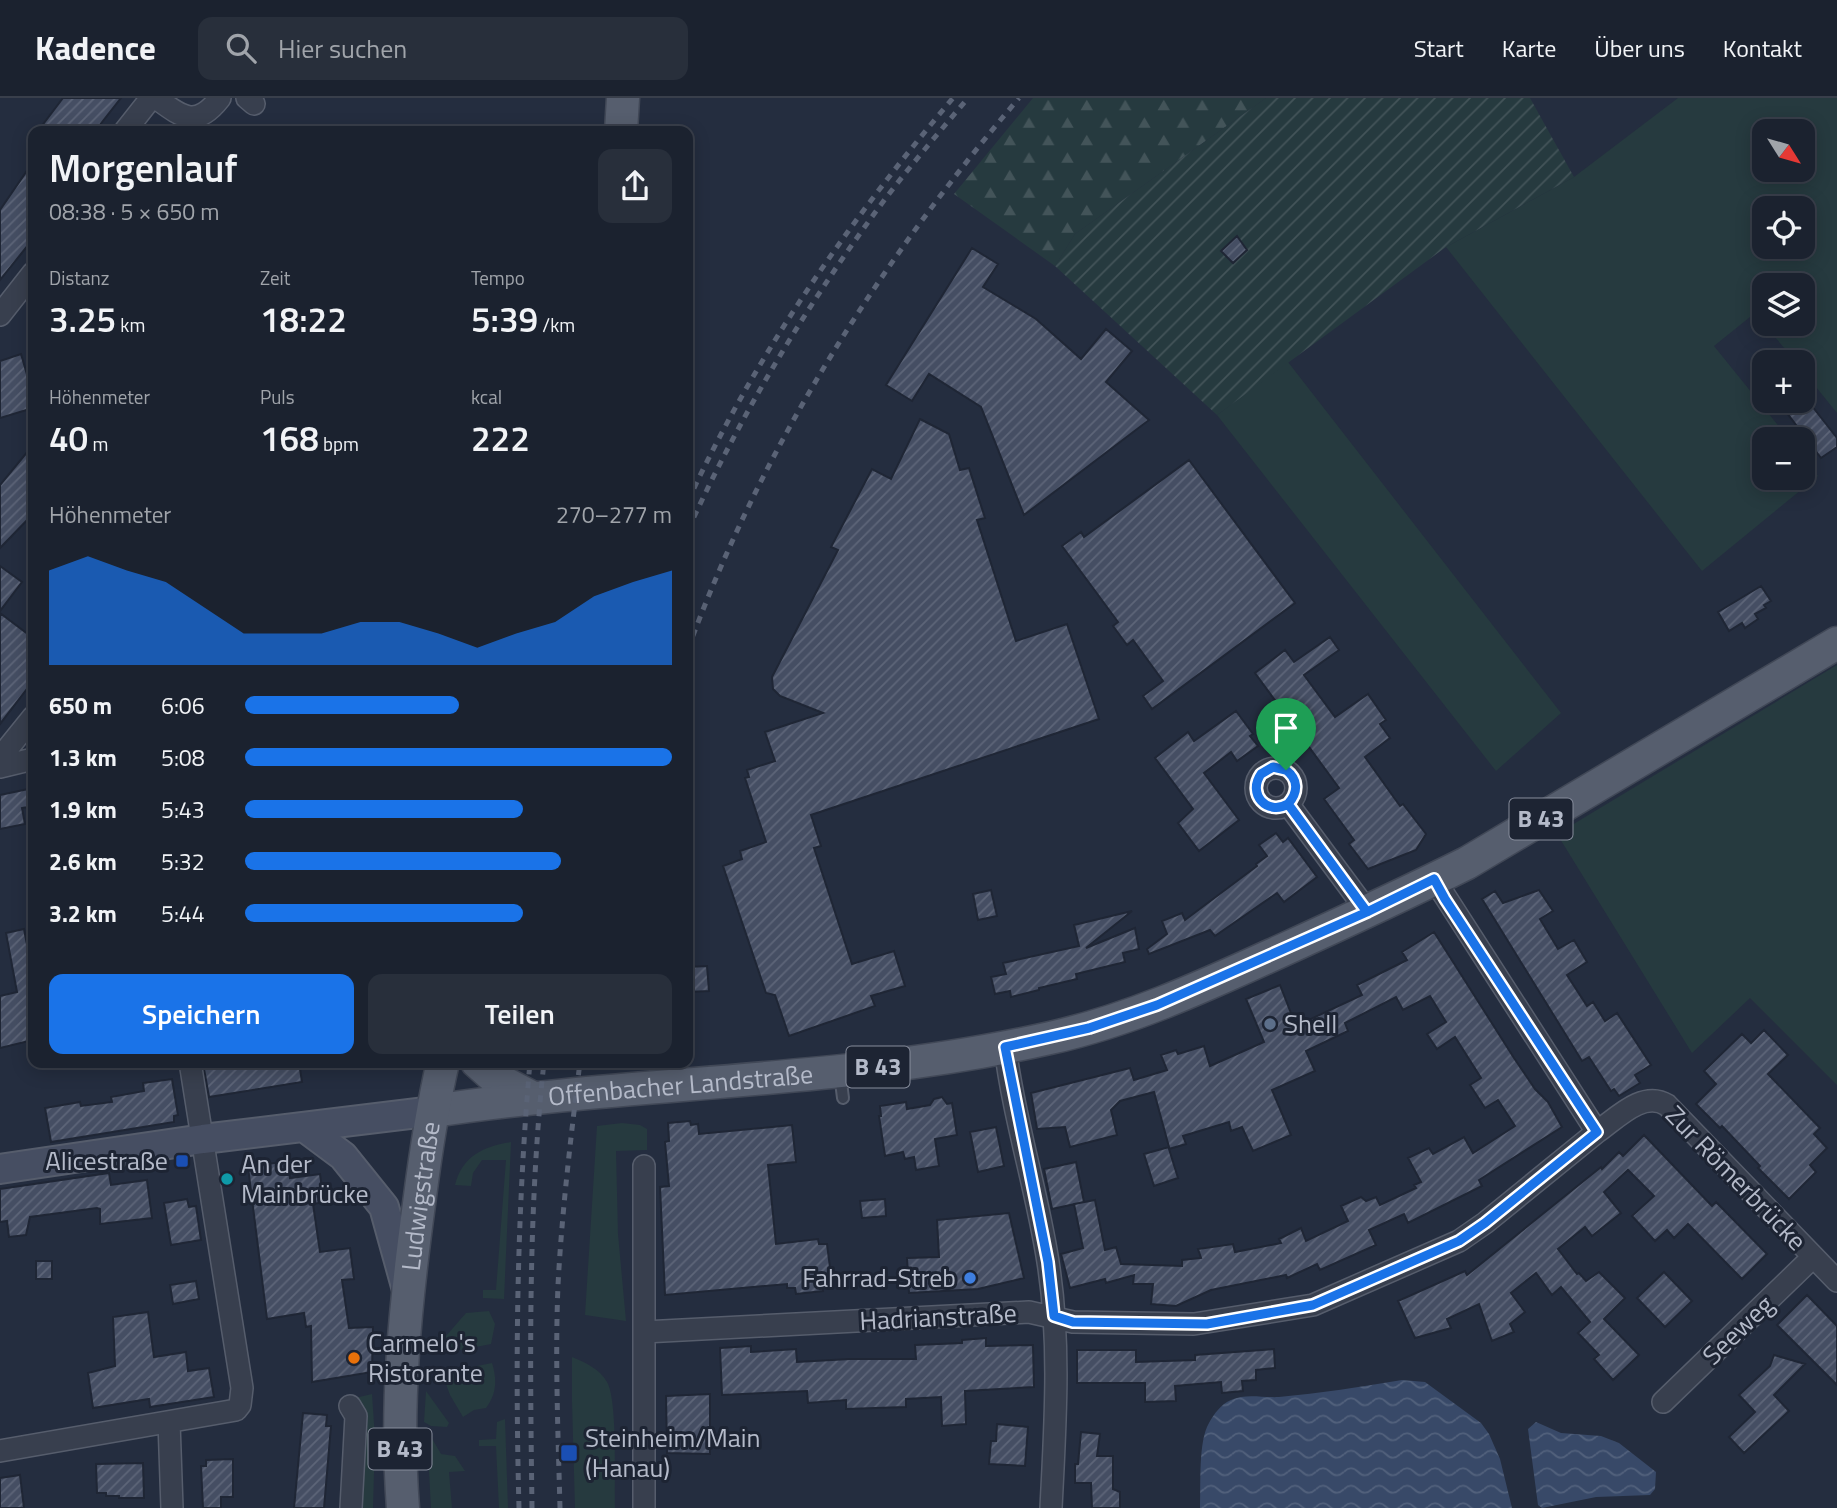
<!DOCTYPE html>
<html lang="de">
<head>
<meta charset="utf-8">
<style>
	body { margin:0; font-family:"Titillium Web",sans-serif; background:#282f3b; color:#f1f3f6; height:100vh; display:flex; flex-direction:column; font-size:26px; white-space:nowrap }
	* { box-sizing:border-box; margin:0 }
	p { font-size:23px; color:#a0a4aa }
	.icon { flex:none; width:38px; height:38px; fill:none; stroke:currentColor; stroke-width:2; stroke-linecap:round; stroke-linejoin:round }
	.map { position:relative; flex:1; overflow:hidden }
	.side { position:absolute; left:28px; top:28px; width:665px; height:942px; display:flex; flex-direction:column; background:#1b222f; border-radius:14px; box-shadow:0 4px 18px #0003,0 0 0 2px #393f4b }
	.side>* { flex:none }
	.needle { width:46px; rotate:127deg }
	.fabs { position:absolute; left:1752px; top:21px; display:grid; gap:14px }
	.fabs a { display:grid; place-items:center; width:63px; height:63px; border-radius:14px; background:#1b222f; box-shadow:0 4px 18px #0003,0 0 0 2px #393f4b; font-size:35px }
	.pin { position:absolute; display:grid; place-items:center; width:60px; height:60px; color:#fff; margin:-72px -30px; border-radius:50% 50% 50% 0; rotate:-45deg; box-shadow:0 0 7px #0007 }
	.pin .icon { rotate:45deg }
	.round { display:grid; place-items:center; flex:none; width:74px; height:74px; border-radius:14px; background:#282f3b }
	.overview { display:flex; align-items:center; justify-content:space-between; height:119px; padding:0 21px }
	h1 { font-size:38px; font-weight:600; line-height:52px }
	.stats { display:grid; grid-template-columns:repeat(3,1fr); gap:10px; height:119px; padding:7px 21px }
	.stats div { display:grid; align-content:center }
	.stats b { font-size:35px; font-weight:600 }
	.stats small { font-size:19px; font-weight:400 }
	.stats p { font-size:19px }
	.chart { height:196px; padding:14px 21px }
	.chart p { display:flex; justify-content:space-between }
	.chart svg { width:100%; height:126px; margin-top:7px; fill:#1a73e8; opacity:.7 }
	.action { display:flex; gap:14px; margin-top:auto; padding:14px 21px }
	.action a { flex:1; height:80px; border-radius:14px; background:#1a73e8; color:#fff; font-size:28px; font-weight:600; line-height:80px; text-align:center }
	.action a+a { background:#282f3b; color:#f1f3f6 }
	ul { padding:0 21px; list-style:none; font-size:23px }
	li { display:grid; grid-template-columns:112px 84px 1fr; align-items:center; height:52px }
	li i { height:18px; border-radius:9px; background:#1a73e8 }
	header { display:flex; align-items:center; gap:42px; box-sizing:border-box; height:98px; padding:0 35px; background:#1b222f; border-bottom:2px solid #393f4b }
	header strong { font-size:33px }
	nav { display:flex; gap:38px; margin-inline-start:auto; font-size:24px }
	.search { width:490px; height:63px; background:#282f3b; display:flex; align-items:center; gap:18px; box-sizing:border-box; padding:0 24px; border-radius:14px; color:#a0a4aa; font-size:26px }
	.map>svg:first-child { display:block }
	.grass { fill:#263a3f; fill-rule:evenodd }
	.forest { fill:url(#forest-firs) }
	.garden { fill:url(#garden-furrows) }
	.water { fill:url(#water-waves) }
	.building { fill:url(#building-hatch); stroke:#1f2635; stroke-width:2 }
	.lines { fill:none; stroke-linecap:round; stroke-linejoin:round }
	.service-casing { stroke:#565d6c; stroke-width:14 }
	.minor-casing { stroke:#565d6c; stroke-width:24 }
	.secondary-casing { stroke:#565d6c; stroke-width:32 }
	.primary-casing { stroke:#414857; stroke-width:35 }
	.service { stroke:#383f4e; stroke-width:10 }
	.minor { stroke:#383f4e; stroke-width:21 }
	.secondary { stroke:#464e62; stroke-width:28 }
	.primary { stroke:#565e6e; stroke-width:32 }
	.rail { stroke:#5a6376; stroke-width:5; stroke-dasharray:7 7; stroke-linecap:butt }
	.route-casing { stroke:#fff; stroke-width:14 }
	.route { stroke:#1a73e8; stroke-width:9 }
	.service-dot { fill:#5c6f8a; stroke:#1d2433; stroke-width:2.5 }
	.transit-dot { fill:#1a4fb4; stroke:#1d2433; stroke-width:2.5 }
	.culture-dot { fill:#0f9aa8; stroke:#1d2433; stroke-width:2.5 }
	.shop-dot { fill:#3f7fe0; stroke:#1d2433; stroke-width:2.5 }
	.food-dot { fill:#e8710a; stroke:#1d2433; stroke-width:2.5 }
	.labels { text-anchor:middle; stroke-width:6; stroke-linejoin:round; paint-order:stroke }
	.shield { fill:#1d2433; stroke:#878d9c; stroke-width:2 }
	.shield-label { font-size:24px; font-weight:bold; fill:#b4bac9 }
	.poi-label { font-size:26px; fill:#b4bac9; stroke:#1d2433; text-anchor:start }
	.street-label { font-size:26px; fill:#b4bac9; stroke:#1d2433 }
</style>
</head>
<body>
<header>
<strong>Kadence</strong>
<div class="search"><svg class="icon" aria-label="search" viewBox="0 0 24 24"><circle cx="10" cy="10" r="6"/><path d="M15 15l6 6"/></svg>Hier suchen</div>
<nav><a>Start</a><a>Karte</a><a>Über uns</a><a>Kontakt</a></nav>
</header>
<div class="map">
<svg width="1837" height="1410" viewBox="0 0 1837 1410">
	<defs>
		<pattern id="forest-firs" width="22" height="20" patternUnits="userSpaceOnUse" patternTransform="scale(1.75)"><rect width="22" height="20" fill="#263a3f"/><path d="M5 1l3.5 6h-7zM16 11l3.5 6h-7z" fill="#435459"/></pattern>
		<pattern id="garden-furrows" width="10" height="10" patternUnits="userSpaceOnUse" patternTransform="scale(1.75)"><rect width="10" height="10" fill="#263a3f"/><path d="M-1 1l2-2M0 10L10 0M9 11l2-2" fill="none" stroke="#435459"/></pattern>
		<pattern id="water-waves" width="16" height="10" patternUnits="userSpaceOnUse" patternTransform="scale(1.75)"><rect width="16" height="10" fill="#384968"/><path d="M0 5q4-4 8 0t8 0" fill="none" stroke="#52617c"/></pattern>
		<pattern id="building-hatch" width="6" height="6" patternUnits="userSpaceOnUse" patternTransform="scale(1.75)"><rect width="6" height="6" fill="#454e63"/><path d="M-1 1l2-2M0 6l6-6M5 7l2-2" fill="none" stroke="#5d6578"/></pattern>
	</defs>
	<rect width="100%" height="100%" fill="#242d3f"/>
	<path class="grass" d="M1678,0H1837V315L1803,273L1802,264H1796L1764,226H1802V187H1764V225L1755,215L1714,248L1789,341H1764V380H1802L1803,359L1818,378L1702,473L1446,149L1574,79ZM1764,33H1802V72H1764ZM1764,110H1802V149H1764Z
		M1288,264L1561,615L1496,673L1217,317Z
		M1837,567V987L1750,900L1692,955L1557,736Z
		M622,1025L640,1027L647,1031V1052L616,1053L618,1136L626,1223L585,1217L597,1028Z
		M511,1044L504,1201L483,1200V1192H496L506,1062H482L473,1075L471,1088L455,1087C462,1058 484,1048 511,1044Z
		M489,1213L495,1226L491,1246L440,1256L446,1238L466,1215Z
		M572,1259C586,1265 600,1271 607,1284C618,1303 614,1384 615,1410H575L572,1304Z
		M492,1265C497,1281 497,1296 486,1310L474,1312L463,1319L450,1297L442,1275Z
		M426,1293L449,1325L447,1329L431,1328L424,1324Z
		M372,1296L375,1340L373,1410H356L355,1300Z
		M505,1321L508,1410H499L496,1348H479V1342L496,1341L497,1324Z
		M427,1337H430L441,1356L455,1358L465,1373L449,1374L452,1410H431Z"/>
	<path class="forest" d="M1033,0H1266L1075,136L1055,168L954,96Z"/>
	<path class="garden" d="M1266,0H1530L1574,79L1446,149L1217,317L1055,168L1075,136Z"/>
	<path class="water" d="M1402,1282L1425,1284L1481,1325L1489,1336L1500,1361L1512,1410H1200C1201,1388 1198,1343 1209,1325C1214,1316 1221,1306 1231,1302C1246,1295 1263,1300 1279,1299C1320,1295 1361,1289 1402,1282Z
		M1536,1324L1561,1335L1601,1338L1619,1345L1656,1374L1655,1391L1650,1397L1596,1399L1542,1410L1538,1407L1528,1331Z"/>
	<path class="building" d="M63,0H121L95,33H38Z
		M33,64V141L0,182V112Z
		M1237,138L1247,152L1233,165L1221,153Z
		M972,150L998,166L983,189L1036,221L1081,261L1106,231L1132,253L1106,284L1149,322L1024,417L981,309L929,276L912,303L886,287Z
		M21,256L33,297V310L0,320V263Z
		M1778,303H1808L1837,340V349L1821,360Z
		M920,321L949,336L960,372L969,370L985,420L977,422L1016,543L1067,526L1099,621L811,717L821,748L814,750L852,866L894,853L905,888L871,898L875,908L789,938L775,897L766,895L723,768L742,761L740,753L766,744L745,680L749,679L747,672L775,663L765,634L823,615L780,598L773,591L772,579L838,452L831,449L872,371L891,381Z
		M33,347V416L0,450V387Z
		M1189,362L1295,505L1152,611L1143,598L1163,583L1133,542L1127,547L1113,528L1118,524L1062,448L1081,434L1084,439Z
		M0,468L22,484L0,513Z
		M1761,488L1771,503L1764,507L1766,510L1755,516L1758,521L1745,530L1742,525L1729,533L1718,514Z
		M0,515L33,540V583L0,626Z
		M1330,539L1339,552L1304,577L1335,619L1368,596L1386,622L1380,626L1390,640L1365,659L1400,708L1403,706L1426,736L1416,752L1368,771L1349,746L1354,742L1324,701L1339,690L1255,575L1285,552L1294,564Z
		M1236,613L1253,636L1250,638L1258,648L1237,663L1231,654L1204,675L1239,722L1199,753L1178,725L1193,711L1155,660L1188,634L1194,643Z
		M33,690V708L22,710L25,726L0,731V697Z
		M1276,735L1283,744L1288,740L1317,779L1284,804L1277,795L1215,838L1210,832L1149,856L1147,851L1167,836L1162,823L1182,815L1185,822L1257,768L1256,766L1267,758L1259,747Z
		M991,792L997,818L978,822L973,796Z
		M1539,792L1553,813L1540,821L1558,851L1574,842L1587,864L1567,877L1587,908L1593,904L1605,923L1617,915L1651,967L1635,977L1640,985L1619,998L1614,991L1611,993L1589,959L1582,963L1482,801L1495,793L1503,805Z
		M1132,813L1086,850L1135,830L1139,851L1123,855L1125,864L1076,876L1077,881L1039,890V892L1011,899L1010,893L995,896L991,879L1006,876L1003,865L1079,848L1074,827Z
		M24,831L33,878V942L0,950V898L17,894L6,835Z
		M1434,834L1514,960L1535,991L1548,1004L1562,1029L1479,1082L1482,1088L1408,1125L1404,1116L1369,1132L1376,1147L1320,1172L1317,1166L1287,1180L1286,1177L1211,1192L1176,1208L1151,1206L1153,1186H1133L1134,1177L1106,1185L1105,1181L1070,1190L1061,1156L1083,1150L1074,1106L1095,1102L1105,1152L1116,1149L1121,1166L1182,1168V1162L1201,1160L1198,1151L1233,1146L1235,1154L1281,1145L1279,1141L1301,1130L1306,1143L1348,1123L1341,1108L1361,1099L1366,1103L1376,1099L1380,1107L1416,1090L1414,1087L1421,1084L1408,1060L1429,1050L1433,1056L1464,1039L1473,1055L1515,1028L1498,1002L1485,1010L1470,987L1481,980L1455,939L1437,951L1427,936L1446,924L1430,898L1403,912L1396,899L1345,925L1348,933L1306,953L1315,973L1272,992L1291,1037L1253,1053L1242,1029L1231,1033L1229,1024L1183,1038L1186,1046L1169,1051L1178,1080L1154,1088L1144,1056L1169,1049L1154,994L1120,1003L1111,1012L1117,1037L1070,1049L1065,1029L1037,1031L1031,995L1130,970L1134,982L1167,972L1161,957L1176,952L1178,956L1204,948L1210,968L1264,944L1246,901L1280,887L1296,928L1362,897L1357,887L1407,862L1402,854Z
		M707,868L709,893L688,894V869Z
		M1764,932L1788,957L1768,976L1820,1030L1814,1036L1827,1050L1810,1067L1816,1074L1789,1101L1758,1070L1760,1068L1722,1028L1720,1030L1696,1006L1716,986L1704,973L1742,936L1751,945Z
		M214,964H299L302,984L209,999L204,971L214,970Z
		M172,981L178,1017L174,1018V1024L51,1044L45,1010L80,1004L81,1008L112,1004L111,999L144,993L143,985Z
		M942,999L947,1006L952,1005L957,1037L935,1041L939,1068L916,1072L914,1059L905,1061L903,1054L885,1058L879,1018H881L880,1008L906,1004L907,1011L930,1007L934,1001Z
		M690,1023L691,1027L698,1026L699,1036L792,1027L796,1064L768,1067L776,1146L818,1141L819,1146H827L832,1185L822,1186L823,1193L796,1196L795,1190H787V1186L665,1197L660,1089L669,1088L665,1044L669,1043L668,1025Z
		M996,1029L1004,1068L978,1074L970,1034Z
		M1644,1037L1712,1108L1716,1104L1767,1156L1742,1181L1688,1126L1674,1140L1667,1132L1655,1143L1632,1118L1654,1098L1628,1072L1604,1094L1621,1115L1592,1138L1585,1129L1558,1151L1577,1176L1579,1175L1586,1183L1599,1174L1625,1200L1604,1221L1639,1257L1613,1282L1594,1261L1599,1257L1578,1235L1590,1224L1561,1189L1552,1197L1536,1175L1511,1195L1525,1214L1510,1226L1514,1234L1492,1243L1479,1206L1447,1221L1451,1230L1415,1240L1398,1203L1465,1173L1467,1177L1601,1069L1602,1071L1619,1054L1623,1058Z
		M288,1063L290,1080L320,1076L324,1104L313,1106L320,1154L350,1150L354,1181L342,1182L349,1230L373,1229L372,1274L312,1284L311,1228L306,1229L304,1215L267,1221L248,1069Z
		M1076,1064L1084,1104L1052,1111L1044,1071Z
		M109,1075L111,1087L147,1082L152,1120L100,1126V1111L97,1110L30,1119L26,1137L9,1139L7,1123L0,1124V1091Z
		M187,1101L189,1109L196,1108L201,1142L171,1147L164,1105Z
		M885,1101L886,1118L862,1120L860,1103Z
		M1009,1115L1024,1180L978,1191L909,1195L907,1160L939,1159L937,1122Z
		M36,1163H52V1181H36Z
		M1664,1174L1692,1203L1665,1229L1637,1200Z
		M196,1183L199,1201L173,1206L170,1187Z
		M1807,1197L1837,1228V1287L1777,1227Z
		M148,1214L154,1259L186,1254L188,1273L209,1270L214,1299L150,1309L149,1301L93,1310L88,1275L115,1268L113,1219Z
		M986,1240V1248L1033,1247L1034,1289L965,1293L966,1326L942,1328L941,1299L906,1301V1309L846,1311V1302L808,1305L807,1293L722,1297L720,1250L751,1248V1254L796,1251L797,1264L850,1261H916L915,1247L962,1245V1242Z
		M1274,1251L1275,1270L1256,1272V1282L1242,1283L1243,1293L1222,1295L1221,1284L1175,1288L1176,1303L1145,1304V1285H1077V1252H1136V1264L1195,1262V1257Z
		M1774,1257L1805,1266L1774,1297L1789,1313L1744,1355L1729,1339L1755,1314L1739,1297L1770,1268Z
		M710,1296V1356L667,1355L666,1298Z
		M303,1315L327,1317L326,1328H331L324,1410H294Z
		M997,1326L1028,1329L1025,1368L989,1366L991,1343H996Z
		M1081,1334L1100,1336L1097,1358H1113V1391L1120,1394V1410H1092L1091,1385H1075V1366H1078Z
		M233,1361V1399H221V1410H203L201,1368H206V1362Z
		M143,1365L144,1400H119V1398H106V1395H97L96,1366Z
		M20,1377L24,1410H0V1380Z"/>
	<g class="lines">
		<defs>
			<path id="service" d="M840,976L843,1000"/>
			<path id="minor" d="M156,0C182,19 196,31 220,0
				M247,0L254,6
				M125,33L151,0
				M0,217L33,175
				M0,660L33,619
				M0,669L33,661
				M1256 690a20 20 0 1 1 40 0a20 20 0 1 1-40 0Z
				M1288,706L1368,814
				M1434,781L1597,1034C1617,1020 1643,992 1667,1007L1837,1183
				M1005,949C1014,1022 1037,1092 1048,1164C1061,1245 1055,1329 1051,1410
				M644,1234L1029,1214L1073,1224L1194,1226L1313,1207L1459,1143L1485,1125L1597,1034
				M1663,1304L1813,1159
				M350,1308L356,1318L351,1410
				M169,1324L172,1410
				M0,1353L236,1312L240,1307L242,1290L190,964
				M644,1410V1068"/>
			<path id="secondary" d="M304,1029L343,1058L384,1109L407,1192
				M0,1071L203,1041L434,1013"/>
			<g id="primary">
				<path d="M621,33L623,0"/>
				<path d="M477,964L495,980L533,1000"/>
				<path id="s1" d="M434,1013C638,982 847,986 1050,940C1127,923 1200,890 1272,857C1338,827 1403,797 1467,765L1837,545"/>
				<path id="s2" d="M403,1410C395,1308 405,1208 419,1106C425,1059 432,1011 443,964"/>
			</g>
		</defs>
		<use href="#service" class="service-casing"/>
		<use href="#minor" class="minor-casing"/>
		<use href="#secondary" class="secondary-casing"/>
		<use href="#primary" class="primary-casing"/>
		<use href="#service" class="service"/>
		<use href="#minor" class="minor"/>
		<use href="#secondary" class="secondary"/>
		<use href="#primary" class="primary"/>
		<path class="rail" d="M688,403C756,256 849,123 953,0
			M688,432C739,320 802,215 874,116C903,76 936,38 968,0
			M688,551C762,349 880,163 1019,0
			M519,1410C515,1261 517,1113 530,964
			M532,1410C530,1261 528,1112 544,964
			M560,1410C558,1335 555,1261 558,1187C562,1112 571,1038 580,964"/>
	</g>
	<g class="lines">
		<defs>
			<path id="route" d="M1286,672C1298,681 1299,694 1288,706L1367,814L1157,907L1089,930L1005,949L1048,1164L1054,1218L1073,1224L1207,1226L1313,1207L1459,1143L1485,1125L1597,1034L1445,801L1434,781L1367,814L1288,706C1267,718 1247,696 1261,676L1273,669L1286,672"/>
		</defs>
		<use href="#route" class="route-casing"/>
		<use href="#route" class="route"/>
	</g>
	<circle class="service-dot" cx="1270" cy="926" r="7"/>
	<g class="transit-dot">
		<rect x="175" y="1056" width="14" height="14" rx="3.5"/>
		<rect x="560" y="1346" width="18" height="18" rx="3.5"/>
	</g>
	<circle class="culture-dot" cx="227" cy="1081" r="7"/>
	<circle class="shop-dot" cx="970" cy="1180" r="7"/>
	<circle class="food-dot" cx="354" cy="1260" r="7"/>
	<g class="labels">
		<g class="shield">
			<rect x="1509.5" y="700.5" width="63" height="41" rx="5"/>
			<rect x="846.5" y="948.5" width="63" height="41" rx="5"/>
			<rect x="368.5" y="1330.5" width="63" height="41" rx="5"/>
		</g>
		<g class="shield-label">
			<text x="1541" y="729">B 43</text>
			<text x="878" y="977">B 43</text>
			<text x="400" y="1359">B 43</text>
		</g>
		<g class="poi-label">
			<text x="1284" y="935">Shell</text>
			<text x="168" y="1072" text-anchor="end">Alicestraße</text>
			<text x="241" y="1075">An der<tspan x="241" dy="30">Mainbrücke</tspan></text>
			<text x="956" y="1189" text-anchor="end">Fahrrad-Streb</text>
			<text x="368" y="1254">Carmelo's<tspan x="368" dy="30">Ristorante</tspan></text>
			<text x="585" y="1349">Steinheim/Main<tspan x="585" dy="30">(Hanau)</tspan></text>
		</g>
		<g class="street-label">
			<text dy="9" stroke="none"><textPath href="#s1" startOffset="248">Offenbacher Landstraße</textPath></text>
			<text transform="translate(1736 1080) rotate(46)" y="9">Zur Römerbrücke</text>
			<text dy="9" stroke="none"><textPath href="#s2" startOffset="313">Ludwigstraße</textPath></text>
			<text transform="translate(938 1219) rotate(-3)" y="9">Hadrianstraße</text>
			<text transform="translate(1738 1232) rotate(-44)" y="9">Seeweg</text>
		</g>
	</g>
</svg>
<div class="fabs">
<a><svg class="needle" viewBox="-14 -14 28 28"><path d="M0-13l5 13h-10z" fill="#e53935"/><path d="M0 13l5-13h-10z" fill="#a0a4aa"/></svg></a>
<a><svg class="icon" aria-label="locate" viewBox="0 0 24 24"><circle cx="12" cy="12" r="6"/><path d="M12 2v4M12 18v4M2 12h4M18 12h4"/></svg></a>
<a><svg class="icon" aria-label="layers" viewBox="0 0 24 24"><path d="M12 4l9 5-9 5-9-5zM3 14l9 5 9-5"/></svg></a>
<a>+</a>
<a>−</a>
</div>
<div class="pin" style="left:1286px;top:672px;background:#1e9e55"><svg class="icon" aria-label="arrive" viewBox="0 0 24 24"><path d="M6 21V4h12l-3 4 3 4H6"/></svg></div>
<section class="side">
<div class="overview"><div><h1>Morgenlauf</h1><p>08:38 · 5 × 650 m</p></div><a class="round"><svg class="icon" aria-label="share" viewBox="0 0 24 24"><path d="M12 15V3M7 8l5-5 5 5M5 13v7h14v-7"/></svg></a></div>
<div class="stats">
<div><p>Distanz</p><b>3.25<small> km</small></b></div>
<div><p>Zeit</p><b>18:22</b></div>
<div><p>Tempo</p><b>5:39<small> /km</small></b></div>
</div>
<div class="stats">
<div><p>Höhenmeter</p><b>40<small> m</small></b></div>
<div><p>Puls</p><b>168<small> bpm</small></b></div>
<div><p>kcal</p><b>222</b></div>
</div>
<div class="chart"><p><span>Höhenmeter</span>270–277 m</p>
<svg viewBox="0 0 160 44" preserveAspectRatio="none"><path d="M0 44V11L10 6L20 11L30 15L40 24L50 33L60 33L70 33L80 29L90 29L100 33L110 38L120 33L130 29L140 20L150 15L160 11V44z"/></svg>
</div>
<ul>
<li><b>650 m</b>6:06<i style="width:50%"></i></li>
<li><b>1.3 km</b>5:08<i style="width:100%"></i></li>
<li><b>1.9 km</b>5:43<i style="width:65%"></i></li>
<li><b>2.6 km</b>5:32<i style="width:74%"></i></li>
<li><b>3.2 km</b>5:44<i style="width:65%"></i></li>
</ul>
<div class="action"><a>Speichern</a><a>Teilen</a></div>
</section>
</div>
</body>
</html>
